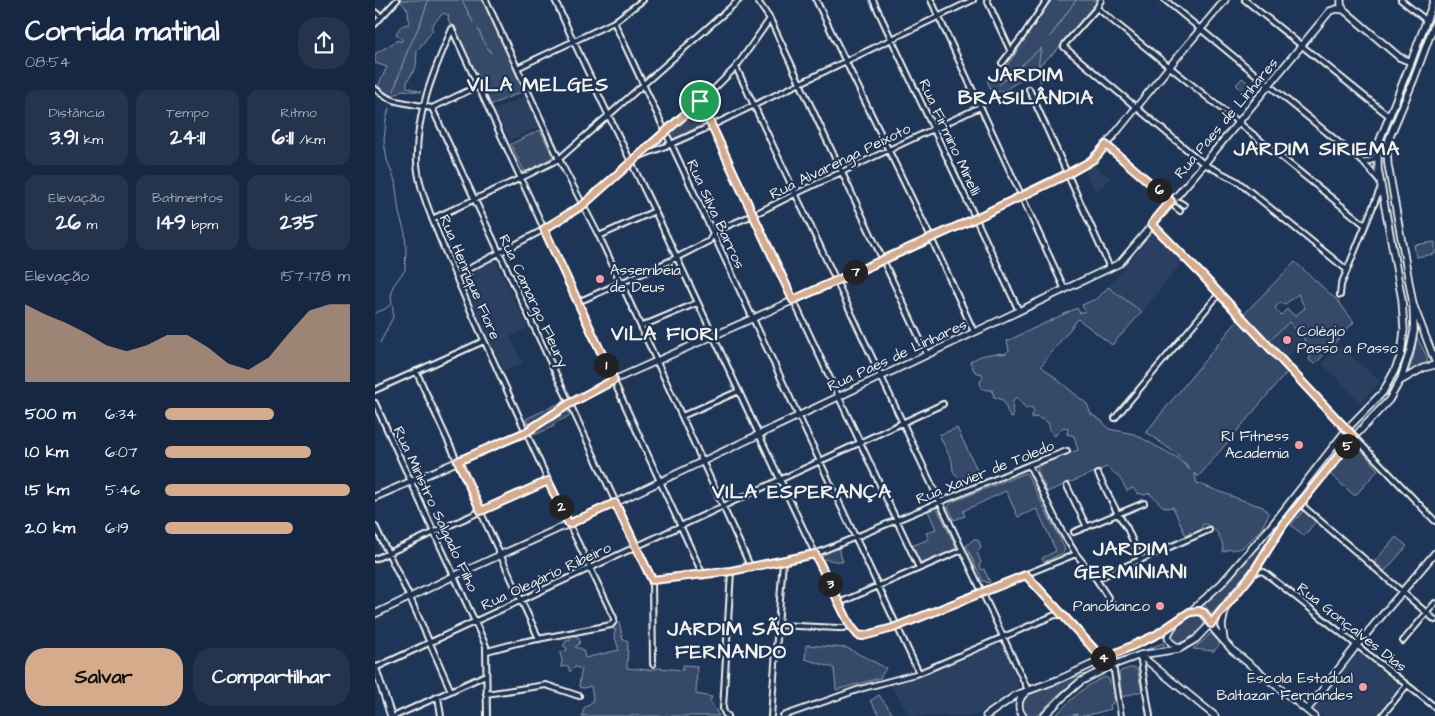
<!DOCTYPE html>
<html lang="pt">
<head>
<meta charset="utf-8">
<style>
	body { margin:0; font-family:"Architects Daughter",sans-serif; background:#23344c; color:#f1f3f6; height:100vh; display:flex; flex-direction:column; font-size:19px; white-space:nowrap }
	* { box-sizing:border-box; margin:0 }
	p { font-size:16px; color:#9ea6b1 }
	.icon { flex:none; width:28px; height:28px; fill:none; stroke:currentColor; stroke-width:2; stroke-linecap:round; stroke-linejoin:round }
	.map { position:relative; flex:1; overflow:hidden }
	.side { display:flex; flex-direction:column; background:#162841; width:375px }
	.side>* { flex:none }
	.pin { position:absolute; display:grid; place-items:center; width:42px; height:42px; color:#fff; margin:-21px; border:2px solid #fff; border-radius:50%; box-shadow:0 1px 5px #0007 }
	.km { position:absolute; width:25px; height:25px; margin:-12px; border-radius:50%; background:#222; color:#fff; font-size:14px; line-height:25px; text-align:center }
	.round { display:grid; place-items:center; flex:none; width:52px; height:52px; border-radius:20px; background:#23344c }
	.headline { display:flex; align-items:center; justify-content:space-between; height:85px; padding:0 25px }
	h1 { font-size:28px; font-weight:700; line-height:38px }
	.metrics { display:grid; grid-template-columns:repeat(3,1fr); gap:8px; height:85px; padding:5px 25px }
	.metrics div { display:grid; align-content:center; border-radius:12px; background:#23344c; text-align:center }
	.metrics b { font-size:21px; font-weight:700 }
	.metrics small { font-size:14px; font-weight:400 }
	.metrics p { font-size:14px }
	.chart { height:140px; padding:10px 25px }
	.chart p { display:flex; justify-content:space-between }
	.chart svg { width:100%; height:90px; margin-top:5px; fill:#d6ab8b; opacity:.7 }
	.action { display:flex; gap:10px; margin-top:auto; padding:10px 25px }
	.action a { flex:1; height:58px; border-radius:20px; background:#d6ab8b; color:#111; font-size:20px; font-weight:700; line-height:58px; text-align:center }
	.action a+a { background:#23344c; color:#f1f3f6 }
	ul { padding:0 25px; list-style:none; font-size:16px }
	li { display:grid; grid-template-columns:80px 60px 1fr; align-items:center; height:38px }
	li i { height:12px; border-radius:6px; background:#d6ab8b }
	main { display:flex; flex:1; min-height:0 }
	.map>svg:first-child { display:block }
	.built { fill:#2a4060 }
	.green { fill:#354a67; stroke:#949ea8; fill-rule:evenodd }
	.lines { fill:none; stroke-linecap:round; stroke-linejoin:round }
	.stream { stroke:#9aa2ab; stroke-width:1 }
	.street-casing { stroke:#f4f1e8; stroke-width:8 }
	.secondary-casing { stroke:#f4f1e8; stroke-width:9 }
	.street { stroke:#1d3557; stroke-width:4 }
	.secondary { stroke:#1d3557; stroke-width:5.5 }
	.route-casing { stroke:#fff; stroke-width:10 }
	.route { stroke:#d6ab8b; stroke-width:6 }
	.poi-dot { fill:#ff9aa2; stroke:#1d3557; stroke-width:2 }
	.labels { text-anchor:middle; stroke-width:4.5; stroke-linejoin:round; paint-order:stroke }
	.street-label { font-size:15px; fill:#f4f1e8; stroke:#1d3557 }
	.poi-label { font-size:15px; fill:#f4f1e8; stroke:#1d3557; text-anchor:end }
	.district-label { font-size:20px; font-weight:bold; letter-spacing:1px; fill:#f4f1e8; stroke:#1d3557 }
</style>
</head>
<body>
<main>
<section class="side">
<div class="headline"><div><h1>Corrida matinal</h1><p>08:54</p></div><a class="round"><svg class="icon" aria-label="share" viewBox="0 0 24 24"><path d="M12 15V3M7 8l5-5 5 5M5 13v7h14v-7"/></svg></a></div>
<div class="metrics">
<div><p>Distância</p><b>3.91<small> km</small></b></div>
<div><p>Tempo</p><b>24:11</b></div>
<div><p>Ritmo</p><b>6:11<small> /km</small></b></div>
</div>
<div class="metrics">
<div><p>Elevação</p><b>26<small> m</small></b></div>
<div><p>Batimentos</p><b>149<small> bpm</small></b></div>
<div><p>kcal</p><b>235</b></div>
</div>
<div class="chart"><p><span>Elevação</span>157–178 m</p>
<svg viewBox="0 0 160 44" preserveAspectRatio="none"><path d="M0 44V6L10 11L20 15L30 20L40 26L50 29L60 26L70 21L80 21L90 27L100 35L110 38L120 32L130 20L140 9L150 6L160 6V44z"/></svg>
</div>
<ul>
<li><b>500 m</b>6:34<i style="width:59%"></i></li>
<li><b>1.0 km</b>6:07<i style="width:79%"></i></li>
<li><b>1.5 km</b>5:46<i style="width:100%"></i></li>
<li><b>2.0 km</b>6:19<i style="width:69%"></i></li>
</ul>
<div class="action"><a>Salvar</a><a>Compartilhar</a></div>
</section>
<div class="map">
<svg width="1060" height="716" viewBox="0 0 1060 716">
	<rect width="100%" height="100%" fill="#1d3557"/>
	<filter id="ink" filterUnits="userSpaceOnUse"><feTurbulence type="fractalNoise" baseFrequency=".02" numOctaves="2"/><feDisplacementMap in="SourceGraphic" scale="10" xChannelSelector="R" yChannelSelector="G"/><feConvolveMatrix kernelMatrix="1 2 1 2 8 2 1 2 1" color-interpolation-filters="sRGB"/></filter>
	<g filter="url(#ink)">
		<path class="built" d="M151,96L167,126L135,140L119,110Z
			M719,165L735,178L730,184L720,191L710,171Z
			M778,233L808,261L767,312L733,287Z
			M120,260L153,328L135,336L148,363L129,371L86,278Z
			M913,322L930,340L911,359L894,341Z
			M965,346L1005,381L986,404L947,363Z
			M620,645L626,646L630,648L643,683L642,688L618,705L599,716H535L515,684L541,678L594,657Z
			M985,654L1022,684L1023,690L1001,716H948L939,709L938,706L979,655Z"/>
		<path class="green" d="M24,0H110L151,90L113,106L78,30L73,19L74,16L69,13L63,18L56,27L58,30L42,51L41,67L32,82V87L46,92L27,90C17,100 12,93 3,86L12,67L0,63V54L23,40L26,42L27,39L21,35C24,27 26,25 34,24L33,10Z
			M676,0H723L680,52L646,80L630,90L622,92L616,90L612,80L624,74L634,63Z
			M867,78L884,92L878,100L861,85Z
			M323,104L333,122L297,140L291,130Z
			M165,130L178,157L152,171H149L136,144Z
			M1060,242V254L1041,257L1039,245Z
			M920,262L963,301L979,322L943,361L939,364L934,360L938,349L929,345L930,340L914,322L894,341L869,314ZM923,294L930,308L920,316L912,309L906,315L900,308L905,302L909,305Z
			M733,287L767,312L737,345L703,319L666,366L712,404L716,414L727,421L734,429L759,434L801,457L815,470L803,455L771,432L863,320L912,372L823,477L819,473L822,483L864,499L888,507L894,514L885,531L867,548L857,550L855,549L848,552C849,541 840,524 828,524L825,532L818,534L816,532L812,535L810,534L798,507L790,508L774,493L770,495L762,493L758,488L752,491C747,480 742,474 732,467L672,492L662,469L666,465L703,450L699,436L692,434L693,428L688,427L680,436C674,432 675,428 673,422L661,417L658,418L656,417L659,412L657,407L651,409L642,397L639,399L637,405L638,418L635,417L628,400L619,397L617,390H611L606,388L605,381L608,378L607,374L600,372L595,362C603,355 620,352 630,354L634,350L632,341L702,308L705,313L710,311L707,305L723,298Z
			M1042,337L1052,357V362L1048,366L1033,372L1038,359Z
			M189,401V403L186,406L157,424H153L151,419Z
			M191,410L196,415L178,424L179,426L157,436L156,431Z
			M582,428L607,480L586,487L584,479L578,471L577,461L564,435Z
			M973,432L974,433L908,516L877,566L837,614L829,605L862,571Z
			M980,446L985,448L1003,470L980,496L955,474L976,447Z
			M650,473L652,474L690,549L688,553L669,562L667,558L681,551L662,509L643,517L631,491L588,511L590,516L579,520L573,507L577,502Z
			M559,508L563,510L581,547L578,551L549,563C542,561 540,553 537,546L554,539L551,533L561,529L553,511Z
			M928,511L931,512L942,520L929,536L916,525Z
			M1021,537L1032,546L1010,571L999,562Z
			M599,539H601L604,541L606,548L602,552L606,563L604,565L607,570L609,569L615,582L614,583L608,581L591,546Z
			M463,547L468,562L448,559L447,556L449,553Z
			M821,614H825L830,618C831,631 809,646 797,642L794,634L796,631L817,615Z
			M244,622L248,640H252L253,642L252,668L275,670L283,668L308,670V665L322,666L321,694L337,697L335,701L344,716H207L209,708L217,702L218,697L216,686L209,688L204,687L205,678L207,669L200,667L195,672L193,666L186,667L187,661L185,653L192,650V648L188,646L191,641L196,640L195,637L197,635L203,637L205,641L204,644L200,647L202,648H206L208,650L210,658L244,650L239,634L241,630H239L238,624Z
			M836,633L845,644L839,651L818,649L829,640Z
			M788,643L792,651L777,652L708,677C691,687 678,698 666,713C661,716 657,716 651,714L647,708V702L649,697L692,679L715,673L736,663Z
			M431,645L472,648L511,668L505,678L461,690L459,668L430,659Z
			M755,668H760L762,669L767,691L747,697L744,673L746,671Z
			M730,677L734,679L739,702L735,705L736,709L710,716H703L702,714L695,716H680C695,701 709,685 730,677Z
			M504,695L517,713L512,716H505L495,701Z"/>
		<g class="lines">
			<path class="stream" d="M87,0L98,22
				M103,29L109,42L116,53
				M675,37L701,0
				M666,49C661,67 665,84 670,101
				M624,85L666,48
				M19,91C23,78 27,65 32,52C40,34 48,20 53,0
				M0,313L10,309L16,304
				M5,343L18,317V309L16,298L18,286L30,270L31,249L30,233L24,213L20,181L12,160L9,141L11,120L14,108"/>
			<defs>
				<path id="street" d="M111,0L184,159L224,236L246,283L376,568
					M180,0C218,87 261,170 301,256C359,379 414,503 475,625L483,635L488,636L518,628L701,554
					M382,0L395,19L552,354
					M441,0L557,240L599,332
					M498,0L644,311
					M556,0L690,290
					M612,0L636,52
					M726,0L722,8L690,44L689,47L829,164L862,181L972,270
					M790,0L989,163L1004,180
					M870,0L1014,116
					M1026,0L1051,20
					M722,8L990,225
					M0,12L6,17
					M239,22L544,673
					M0,24L22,0
					M77,29C58,72 40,116 42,164C44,188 55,213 64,236C75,263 86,289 98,316C123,370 147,424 172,478C194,525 217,571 239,618V621L236,625L142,643L112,651
					M77,29L328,575
					M627,63L647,37L672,0
					M361,67L653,690
					M142,68L239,22L268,0
					M0,89L11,97L21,101L57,108L103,86
					M654,89L735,268
					M325,101L544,568
					M57,108L277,580L278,664
					M731,145L797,201
					M265,156L296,144L336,126L598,0
					M989,163L998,160L1002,154
					M804,202L809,205
					M800,207L805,211
					M57,219L146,178L184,159L364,0
					M777,225L826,274L940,396L1060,521
					M224,236L280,211
					M80,276L166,231L208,205L290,131L341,87L361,67L395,19
					M965,295L966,285L1006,187
					M203,302L297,260L334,241L340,231L378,215L420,194L605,107
					M267,326L322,303
					M41,371L164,639
					M0,390L109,341
					M0,403L111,646L112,716
					M307,416L364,391
					M740,418L844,294
					M654,465L687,532L701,554L721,579L734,599
					M723,474L743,514L752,528L766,560
					M692,486L712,527
					M928,500L929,507L1060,620
					M0,526L36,600L76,691
					M699,532L769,503
					M0,559L173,481
					M880,572L884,571L889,572L1060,707
					M651,575L729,659
					M721,579L834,530
					M277,580L356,571L440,554L654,465L692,451
					M464,603L587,550
					M403,625L463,628H469L475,625
					M1028,641L1060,603
					M765,655L775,716
					M738,665L746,716
					M0,668L568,404
					M111,694L171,685L204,696
					M63,697L66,716
					M20,716L111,675
					M353,716L350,714L348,709L356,571
					M396,716L408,561
					M408,716L485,689L544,673L680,615H688L690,617
					M1007,716L1032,685"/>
				<path id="secondary" d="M966,0V5L969,10L1024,57L1036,62
					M1060,22L1039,79L1014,139L1012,150L1013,165L1038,304L1060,361
					M1025,381L1048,368L1060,365
					M0,497L151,432L194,404L239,380L509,260L601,218L713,163L731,145L794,67L850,0
					M816,612L824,611L829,613L840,631L857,650L939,716
					M0,614L79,576L240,503L745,263L829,164L955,11L961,9L969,10
					M799,625C790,637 791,641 804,648
					M849,640L847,625L850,611
					M765,655L840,716
					M0,667L16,716
					M932,710L982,645L1060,553
					M611,716L641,695L685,679L781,635L815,612L847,583L898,524L972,429L1008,392L1019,372L1026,355L1029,330L1027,300L1003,169V153L1004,142L1036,62L1059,0
					M648,716C642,709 643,699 650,693
					M669,716L690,695L705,682L716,676L738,665L765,655L804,649L821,639L839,620L878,573L908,525L928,500L979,437L1014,400L1026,379L1035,351L1039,331L1038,304"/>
			</defs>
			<use href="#street" class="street-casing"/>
			<use href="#secondary" class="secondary-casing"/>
			<use href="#street" class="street"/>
			<use href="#secondary" class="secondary"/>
		</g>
	</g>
	<g class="lines" filter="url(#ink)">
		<defs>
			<path id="route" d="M325,101L418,300L601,218L693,174L719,159L731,145L796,201L777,224L826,274L940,396L979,437L908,525L878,573L836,624L829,613L824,611L815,612L781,635L728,659L651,575L518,628L488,636L483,635L475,625L440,554L356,571L277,580L240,503L194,524L173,481L106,511L83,461L151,432L194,404L239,380L169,229L208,205Z"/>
		</defs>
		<use href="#route" class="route-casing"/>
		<use href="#route" class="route"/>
	</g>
	<g class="poi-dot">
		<circle cx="225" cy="279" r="5"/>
		<circle cx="912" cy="340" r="5"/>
		<circle cx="924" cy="445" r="5"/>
		<circle cx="785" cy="606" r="5"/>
		<circle cx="988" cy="687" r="5"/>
	</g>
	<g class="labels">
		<g class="street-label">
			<text transform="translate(851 118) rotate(-50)" y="5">Rua Paes de Linhares</text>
			<text transform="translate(575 137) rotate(65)" y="5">Rua Firmino Minelli</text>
			<text transform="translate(465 161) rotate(-26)" y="5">Rua Alvarenga Peixoto</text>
			<text transform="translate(341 214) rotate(65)" y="5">Rua Silva Barros</text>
			<text transform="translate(95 277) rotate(67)" y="5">Rua Henrique Fiore</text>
			<text transform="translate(159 301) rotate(65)" y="5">Rua Camargo Fleury</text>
			<text transform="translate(522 355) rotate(-25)" y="5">Rua Paes de Linhares</text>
			<text transform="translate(610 472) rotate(-22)" y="5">Rua Xavier de Toledo</text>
			<text transform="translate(61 509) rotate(65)" y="5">Rua Ministro Salgado Filho</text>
			<text transform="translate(171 576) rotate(-25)" y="5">Rua Olegário Ribeiro</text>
			<text transform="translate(977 627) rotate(38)" y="5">Rua Gonçalves Dias</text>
		</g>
		<g class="poi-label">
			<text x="235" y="275" text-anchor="start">Assembeia<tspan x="235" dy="17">de Deus</tspan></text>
			<text x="922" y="336" text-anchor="start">Colégio<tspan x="922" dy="17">Passo a Passo</tspan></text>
			<text x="914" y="441">R1 Fitness<tspan x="914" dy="17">Academia</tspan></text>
			<text x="775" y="611">Panobianco</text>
			<text x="978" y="683">Escola Estadual<tspan x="978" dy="17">Baltazar Fernandes</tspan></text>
		</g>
		<g class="district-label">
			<text x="651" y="81">JARDIM<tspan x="651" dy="23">BRASILÂNDIA</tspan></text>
			<text x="163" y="91">VILA MELGES</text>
			<text x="942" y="155">JARDIM SIRIEMA</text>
			<text x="290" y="340">VILA FIORI</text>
			<text x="427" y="498">VILA ESPERANÇA</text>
			<text x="756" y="555">JARDIM<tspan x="756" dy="23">GERMINIANI</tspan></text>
			<text x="356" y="635">JARDIM SÃO<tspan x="356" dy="23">FERNANDO</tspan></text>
		</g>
	</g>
</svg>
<div class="pin" style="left:325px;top:101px;background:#1e9e55"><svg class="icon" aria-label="arrive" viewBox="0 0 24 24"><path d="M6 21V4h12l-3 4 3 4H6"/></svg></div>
<b class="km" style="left:231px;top:365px">1</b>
<b class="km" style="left:186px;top:507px">2</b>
<b class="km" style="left:455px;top:584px">3</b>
<b class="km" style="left:728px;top:658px">4</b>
<b class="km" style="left:972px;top:446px">5</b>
<b class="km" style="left:784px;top:190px">6</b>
<b class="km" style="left:480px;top:272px">7</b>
</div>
</main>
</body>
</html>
